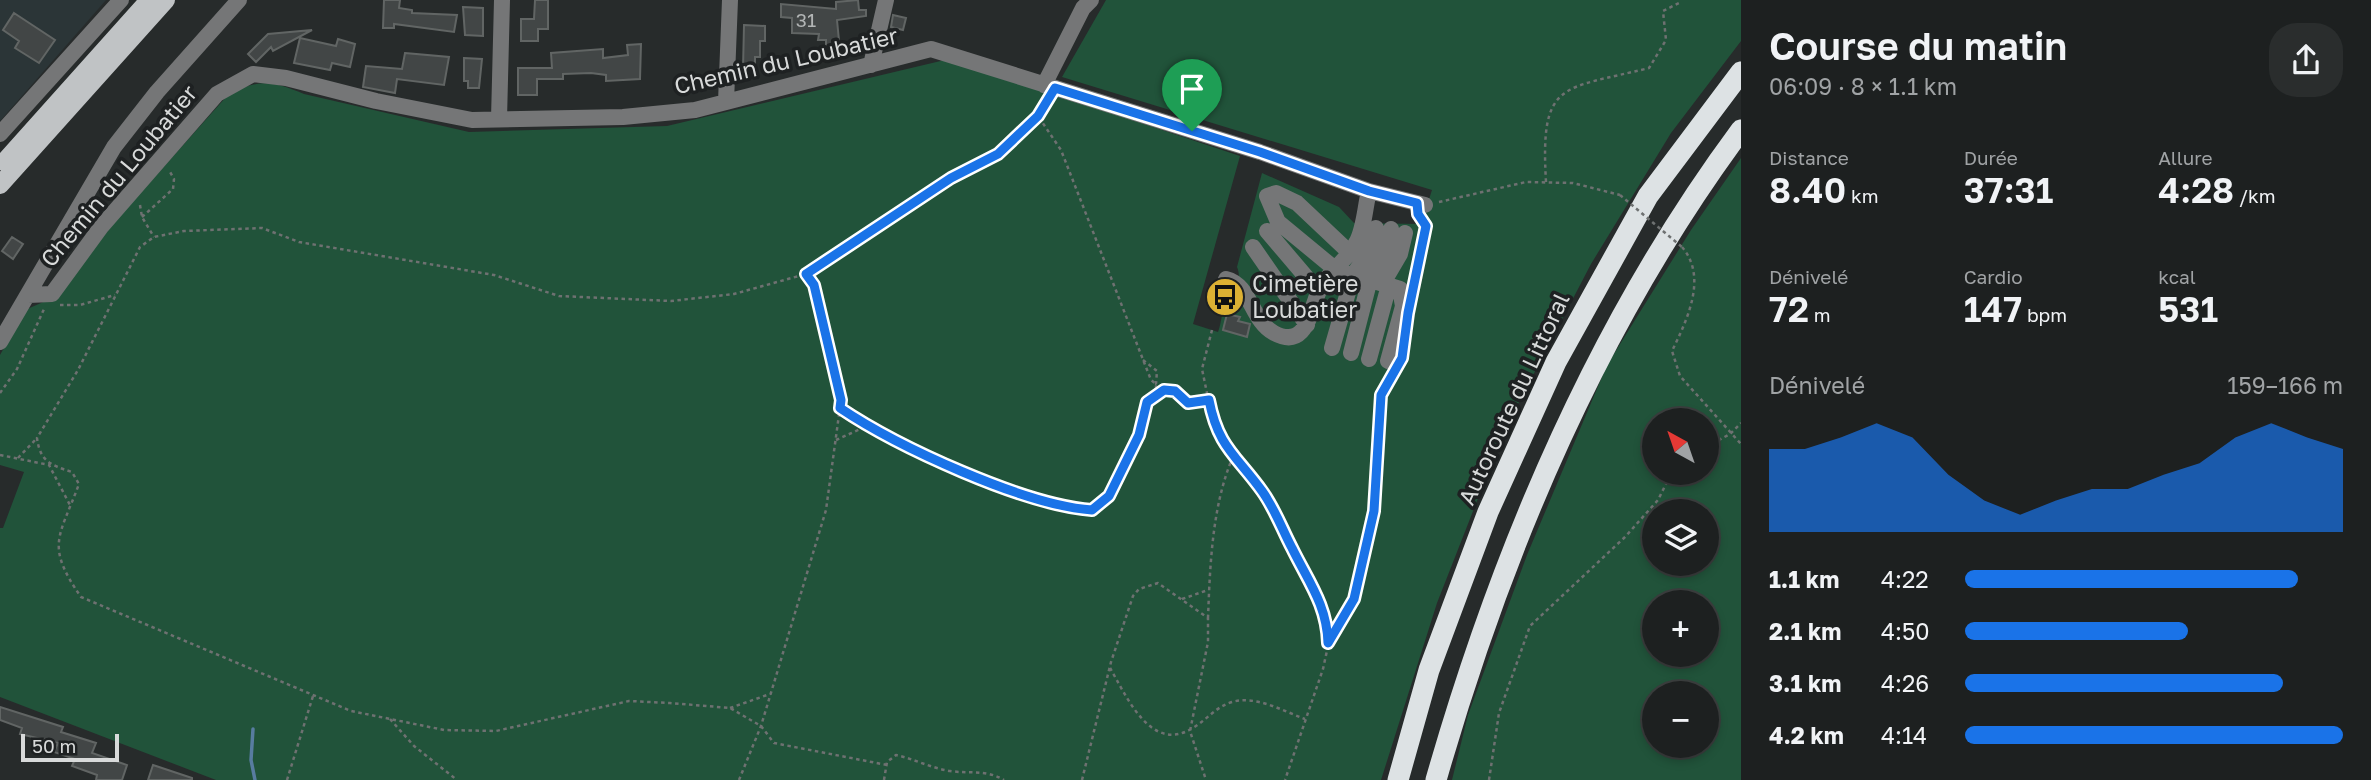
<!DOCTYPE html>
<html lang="fr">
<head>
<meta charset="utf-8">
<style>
	body { margin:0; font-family:"Golos Text",sans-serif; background:#2a2d2d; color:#f1f3f6; height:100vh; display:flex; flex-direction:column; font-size:26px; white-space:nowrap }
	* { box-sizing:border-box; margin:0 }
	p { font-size:23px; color:#a0a3a5 }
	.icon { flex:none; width:38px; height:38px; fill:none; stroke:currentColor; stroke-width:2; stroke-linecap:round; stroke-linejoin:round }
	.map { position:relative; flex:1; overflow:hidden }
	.details { display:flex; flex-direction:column; background:#1d2020; width:630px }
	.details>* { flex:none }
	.needle { width:46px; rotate:320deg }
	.fabs { position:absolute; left:1642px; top:408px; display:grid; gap:14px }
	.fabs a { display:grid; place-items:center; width:77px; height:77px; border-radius:50%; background:#1d2020; box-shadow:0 4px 10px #0003,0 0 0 2px #3b3e3e; font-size:35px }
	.scale { position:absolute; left:21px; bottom:18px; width:98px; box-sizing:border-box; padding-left:7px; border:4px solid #d8dada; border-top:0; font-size:19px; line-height:24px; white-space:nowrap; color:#d8dada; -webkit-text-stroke:5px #1e2122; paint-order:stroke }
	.pin { position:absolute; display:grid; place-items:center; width:60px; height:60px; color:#fff; margin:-72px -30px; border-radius:50% 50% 50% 0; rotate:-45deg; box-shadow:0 0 7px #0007 }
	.pin .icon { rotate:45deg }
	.round { display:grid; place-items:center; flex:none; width:74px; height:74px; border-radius:28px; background:#2a2d2d }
	.summary { display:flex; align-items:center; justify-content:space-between; height:119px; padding:0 28px }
	h1 { font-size:38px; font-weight:600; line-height:52px }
	.figures { display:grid; grid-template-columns:repeat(3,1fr); gap:10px; height:119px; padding:7px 28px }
	.figures div { display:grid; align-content:center }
	.figures b { font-size:35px; font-weight:600 }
	.figures small { font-size:19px; font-weight:400 }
	.figures p { font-size:19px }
	.chart { height:196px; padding:14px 28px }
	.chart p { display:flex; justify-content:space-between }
	.chart svg { width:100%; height:126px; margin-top:7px; fill:#1a73e8; opacity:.7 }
	ul { padding:0 28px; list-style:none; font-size:23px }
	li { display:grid; grid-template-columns:112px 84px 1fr; align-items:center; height:52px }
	li i { height:18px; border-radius:9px; background:#1a73e8 }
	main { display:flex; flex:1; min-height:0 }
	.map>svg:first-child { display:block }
	.built { fill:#2b3537 }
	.green { fill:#21533a; fill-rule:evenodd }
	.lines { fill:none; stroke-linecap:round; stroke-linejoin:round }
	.stream { stroke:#587ca0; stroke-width:3.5 }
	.building { fill:#424646; stroke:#616564; stroke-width:2 }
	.path { stroke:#6e7171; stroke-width:2.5; stroke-dasharray:3.5 3.5; stroke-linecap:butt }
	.minor { stroke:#757677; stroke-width:16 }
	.major { stroke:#c0c3c5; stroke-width:18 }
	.highway { stroke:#dde2e4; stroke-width:21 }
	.path-bridge { stroke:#6e7171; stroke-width:2.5; stroke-dasharray:3.5 3.5; stroke-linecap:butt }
	.route-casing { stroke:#fff; stroke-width:14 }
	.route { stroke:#1a73e8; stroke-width:9 }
	.labels { text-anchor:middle; stroke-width:7; stroke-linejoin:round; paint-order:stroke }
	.number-label { font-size:19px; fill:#b2b5b5 }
	.street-label { font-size:23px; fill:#d8dada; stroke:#1e2122 }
	.poi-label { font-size:23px; fill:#d8dada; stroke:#1e2122; text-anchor:start }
</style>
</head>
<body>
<main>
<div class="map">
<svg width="1741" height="780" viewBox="0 0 1741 780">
	<rect width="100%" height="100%" fill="#272b2b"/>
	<path class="built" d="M0,0H106L0,121Z"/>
	<path class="green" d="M1106,0H1741V41L1671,133L1591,264L1506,427L1437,603L1381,780H216L0,697V528H3L24,472L0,465V355L25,310L57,296L117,219L227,96C257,78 272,81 304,94L469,132L667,126L949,59L1240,156L1193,324L1218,332C1222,322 1222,307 1227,298C1233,286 1243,282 1237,267L1262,173L1339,207L1354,223L1421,224L1432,190L1062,77Z
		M1741,158V780H1452L1468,715L1527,555L1607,365L1691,230ZM1654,420H1706V472H1654ZM1654,511H1706V564H1654ZM1654,602H1706V654H1654ZM1654,693H1706V746H1654Z"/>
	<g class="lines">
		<path class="stream" d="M253,729L251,760L255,780"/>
	</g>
	<path class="building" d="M384,0H400L399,8L412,10V13L457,15L454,32L394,24V28H383Z
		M535,0H548V29H538V41H521V19H534Z
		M858,0L859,10H866V16L837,20L840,51L826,53V40H818L819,34L792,33V18L781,17V4L836,9V2Z
		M463,7L483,8V36L465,35Z
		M14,13L55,40L39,63L15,48L19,41L3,30Z
		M893,15L906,18L903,30L891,27Z
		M744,25L765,26V41H760V57H755V69H743Z
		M312,30L273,51L271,47L256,62L248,54L268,34Z
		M300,38L336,46L338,39L355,44L350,67L332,63L330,70L294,63Z
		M641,44L640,79L606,81V75L591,73L563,74V79H537V95H518V68H552L551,53L603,49V58L628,55L627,45Z
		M405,53L449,57L444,85L397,79L395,93L363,87L366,66L402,69Z
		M464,58L482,59L479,88H468V81H464Z
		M12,237L23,244L13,259L2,251Z
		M1227,314L1240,317L1238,321L1250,324L1247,337L1223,330Z
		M0,707L63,727L61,732L96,743L92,753L127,765L122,780H96L97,775L72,766L75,759L54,752L58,743L20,734L22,728L0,720Z
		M153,765L192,778V780H148Z"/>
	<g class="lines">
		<path class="path" d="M1546,182C1540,80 1561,90 1649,68L1666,40L1663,11L1679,3V0
			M1439,202L1526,182L1573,183L1620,195
			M140,205L142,217L154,237
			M142,217L173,189L174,179L169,170
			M1682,247C1708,277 1687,320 1672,351L1680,376L1741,444
			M1414,284L1426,226L1422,219
			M60,305H80L115,295
			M1212,330L1202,369L1214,427L1230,455L1271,504L1315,588L1327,626L1328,646L1323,669L1285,780
			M1143,360L1157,371L1156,384L1175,391L1182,401L1208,400
			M0,393L17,369L44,309
			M840,409C898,447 1024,505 1092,510C1114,492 1129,462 1139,434C1144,419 1143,405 1156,394V384L1151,380L1061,150L1038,116
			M836,440L867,426
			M1706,447L1730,434L1741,423
			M0,455L49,465L71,507
			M18,458L37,438
			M1182,599L1208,590
			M1208,618C1210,566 1212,507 1232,459
			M1329,642L1354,599L1374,511L1381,395L1394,375
			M1110,668C1126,695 1150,753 1191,729C1206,721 1215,707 1232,702C1256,695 1283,711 1305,719
			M730,708L770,694
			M390,719L414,746L457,780
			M887,765L774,743L761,726L730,708L670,703L629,701L496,731L444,730L351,711L81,597C45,545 59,538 79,484L72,472C50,465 40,461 37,438L78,370L140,247L154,237L184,231L262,228L299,242L494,275L559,296L671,301L734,294L806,274L951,178L998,154L1038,116L1048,100
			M287,780L313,696
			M739,780L761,726L826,510L841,400L814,285L807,275
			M884,780L887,762L896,755C914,759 931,768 950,771C970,774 985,769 1004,780
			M1082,780L1111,662L1133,596L1139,589L1158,583L1208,618V642L1190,731L1206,780
			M1489,780L1499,713L1530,626L1625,537L1658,500L1672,472"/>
		<path class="minor" d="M871,65L886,0
			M1044,85L1083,8L1091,0
			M726,102L730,0
			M499,119L502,0
			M0,134L121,0
			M1267,231L1318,291
			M1253,247L1307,325
			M1349,252L1297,203L1276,193L1267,196L1278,222L1335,269L1400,289L1403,306L1388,361
			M1226,279C1251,285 1251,321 1274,333C1310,352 1310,303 1322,285C1331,270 1348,259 1356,243C1364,230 1365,207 1369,191
			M1383,283L1400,254L1405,233
			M28,295L52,294L101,227L217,94L253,74L286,78L376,101L472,120L623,117L695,110L931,49L1260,152L1369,191L1425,205
			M0,342L114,147L157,92L239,0
			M1332,348L1353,275L1367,255L1376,228
			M1351,353L1370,279L1383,257L1391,229
			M1369,359L1389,285"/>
		<path class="major" d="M4,162L149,0
			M0,185L166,0"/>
		<path class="highway" d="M1398,780L1429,670L1488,512L1556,362L1648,196L1741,72
			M1436,780C1502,549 1597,324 1741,130"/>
		<path class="path-bridge" d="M1620,195L1682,247"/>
	</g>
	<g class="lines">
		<defs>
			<path id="route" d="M1055,88L1260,152L1369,191L1417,203L1418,214L1426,226L1408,313L1402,358L1381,395L1374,511L1354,599L1328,643C1327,605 1308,581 1292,548C1282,529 1275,509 1262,491C1236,455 1218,447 1209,400L1188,403L1175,391L1164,390L1147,402L1139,435L1109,496L1092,510C1024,505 898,447 840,408L841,400L814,285L806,274L951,178L998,154L1038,116Z"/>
		</defs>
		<use href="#route" class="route-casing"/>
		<use href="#route" class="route"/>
	</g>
	<defs>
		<symbol id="bus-disc" viewBox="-11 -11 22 22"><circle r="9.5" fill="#ddb133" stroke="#1e2122"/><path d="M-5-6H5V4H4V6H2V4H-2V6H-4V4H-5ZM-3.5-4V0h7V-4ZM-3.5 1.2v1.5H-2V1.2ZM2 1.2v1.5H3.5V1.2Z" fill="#111"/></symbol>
	</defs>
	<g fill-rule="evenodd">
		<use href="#bus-disc" x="1203" y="275" width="44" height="44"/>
	</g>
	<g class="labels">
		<g class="number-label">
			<text x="806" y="27">31</text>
		</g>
		<g class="street-label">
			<text transform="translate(786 61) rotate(-13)" y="8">Chemin du Loubatier</text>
			<text transform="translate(119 176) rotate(-50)" y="8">Chemin du Loubatier</text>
			<text transform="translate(1514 399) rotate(-65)" y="8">Autoroute du Littoral</text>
		</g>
		<g class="poi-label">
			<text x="1252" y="292">Cimetière<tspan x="1252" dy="26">Loubatier</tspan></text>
		</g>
	</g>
</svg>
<div class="fabs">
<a><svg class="needle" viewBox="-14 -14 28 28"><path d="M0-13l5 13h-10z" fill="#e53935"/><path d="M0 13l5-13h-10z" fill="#a0a3a5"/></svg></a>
<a><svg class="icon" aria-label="layers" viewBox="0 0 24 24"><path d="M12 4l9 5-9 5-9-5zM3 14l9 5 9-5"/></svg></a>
<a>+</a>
<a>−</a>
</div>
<div class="scale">50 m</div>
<div class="pin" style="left:1192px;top:131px;background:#1e9e55"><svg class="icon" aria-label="arrive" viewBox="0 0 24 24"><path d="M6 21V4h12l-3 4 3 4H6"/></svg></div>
</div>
<section class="details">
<div class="summary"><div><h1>Course du matin</h1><p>06:09 · 8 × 1.1 km</p></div><a class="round"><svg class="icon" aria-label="share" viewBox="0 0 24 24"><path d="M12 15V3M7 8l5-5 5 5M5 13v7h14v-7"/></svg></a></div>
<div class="figures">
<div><p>Distance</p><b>8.40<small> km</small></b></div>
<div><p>Durée</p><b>37:31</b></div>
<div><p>Allure</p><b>4:28<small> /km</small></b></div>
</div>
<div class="figures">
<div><p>Dénivelé</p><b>72<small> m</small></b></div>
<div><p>Cardio</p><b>147<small> bpm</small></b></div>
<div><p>kcal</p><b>531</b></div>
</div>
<div class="chart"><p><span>Dénivelé</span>159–166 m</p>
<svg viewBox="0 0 160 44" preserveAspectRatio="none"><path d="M0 44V15L10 15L20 11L30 6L40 11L50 24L60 33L70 38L80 33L90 29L100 29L110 24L120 20L130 11L140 6L150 11L160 15V44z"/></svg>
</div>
<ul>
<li><b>1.1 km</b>4:22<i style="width:88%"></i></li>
<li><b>2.1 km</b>4:50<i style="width:59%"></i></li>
<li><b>3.1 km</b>4:26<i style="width:84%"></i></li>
<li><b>4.2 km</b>4:14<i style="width:100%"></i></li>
</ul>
</section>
</main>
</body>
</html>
